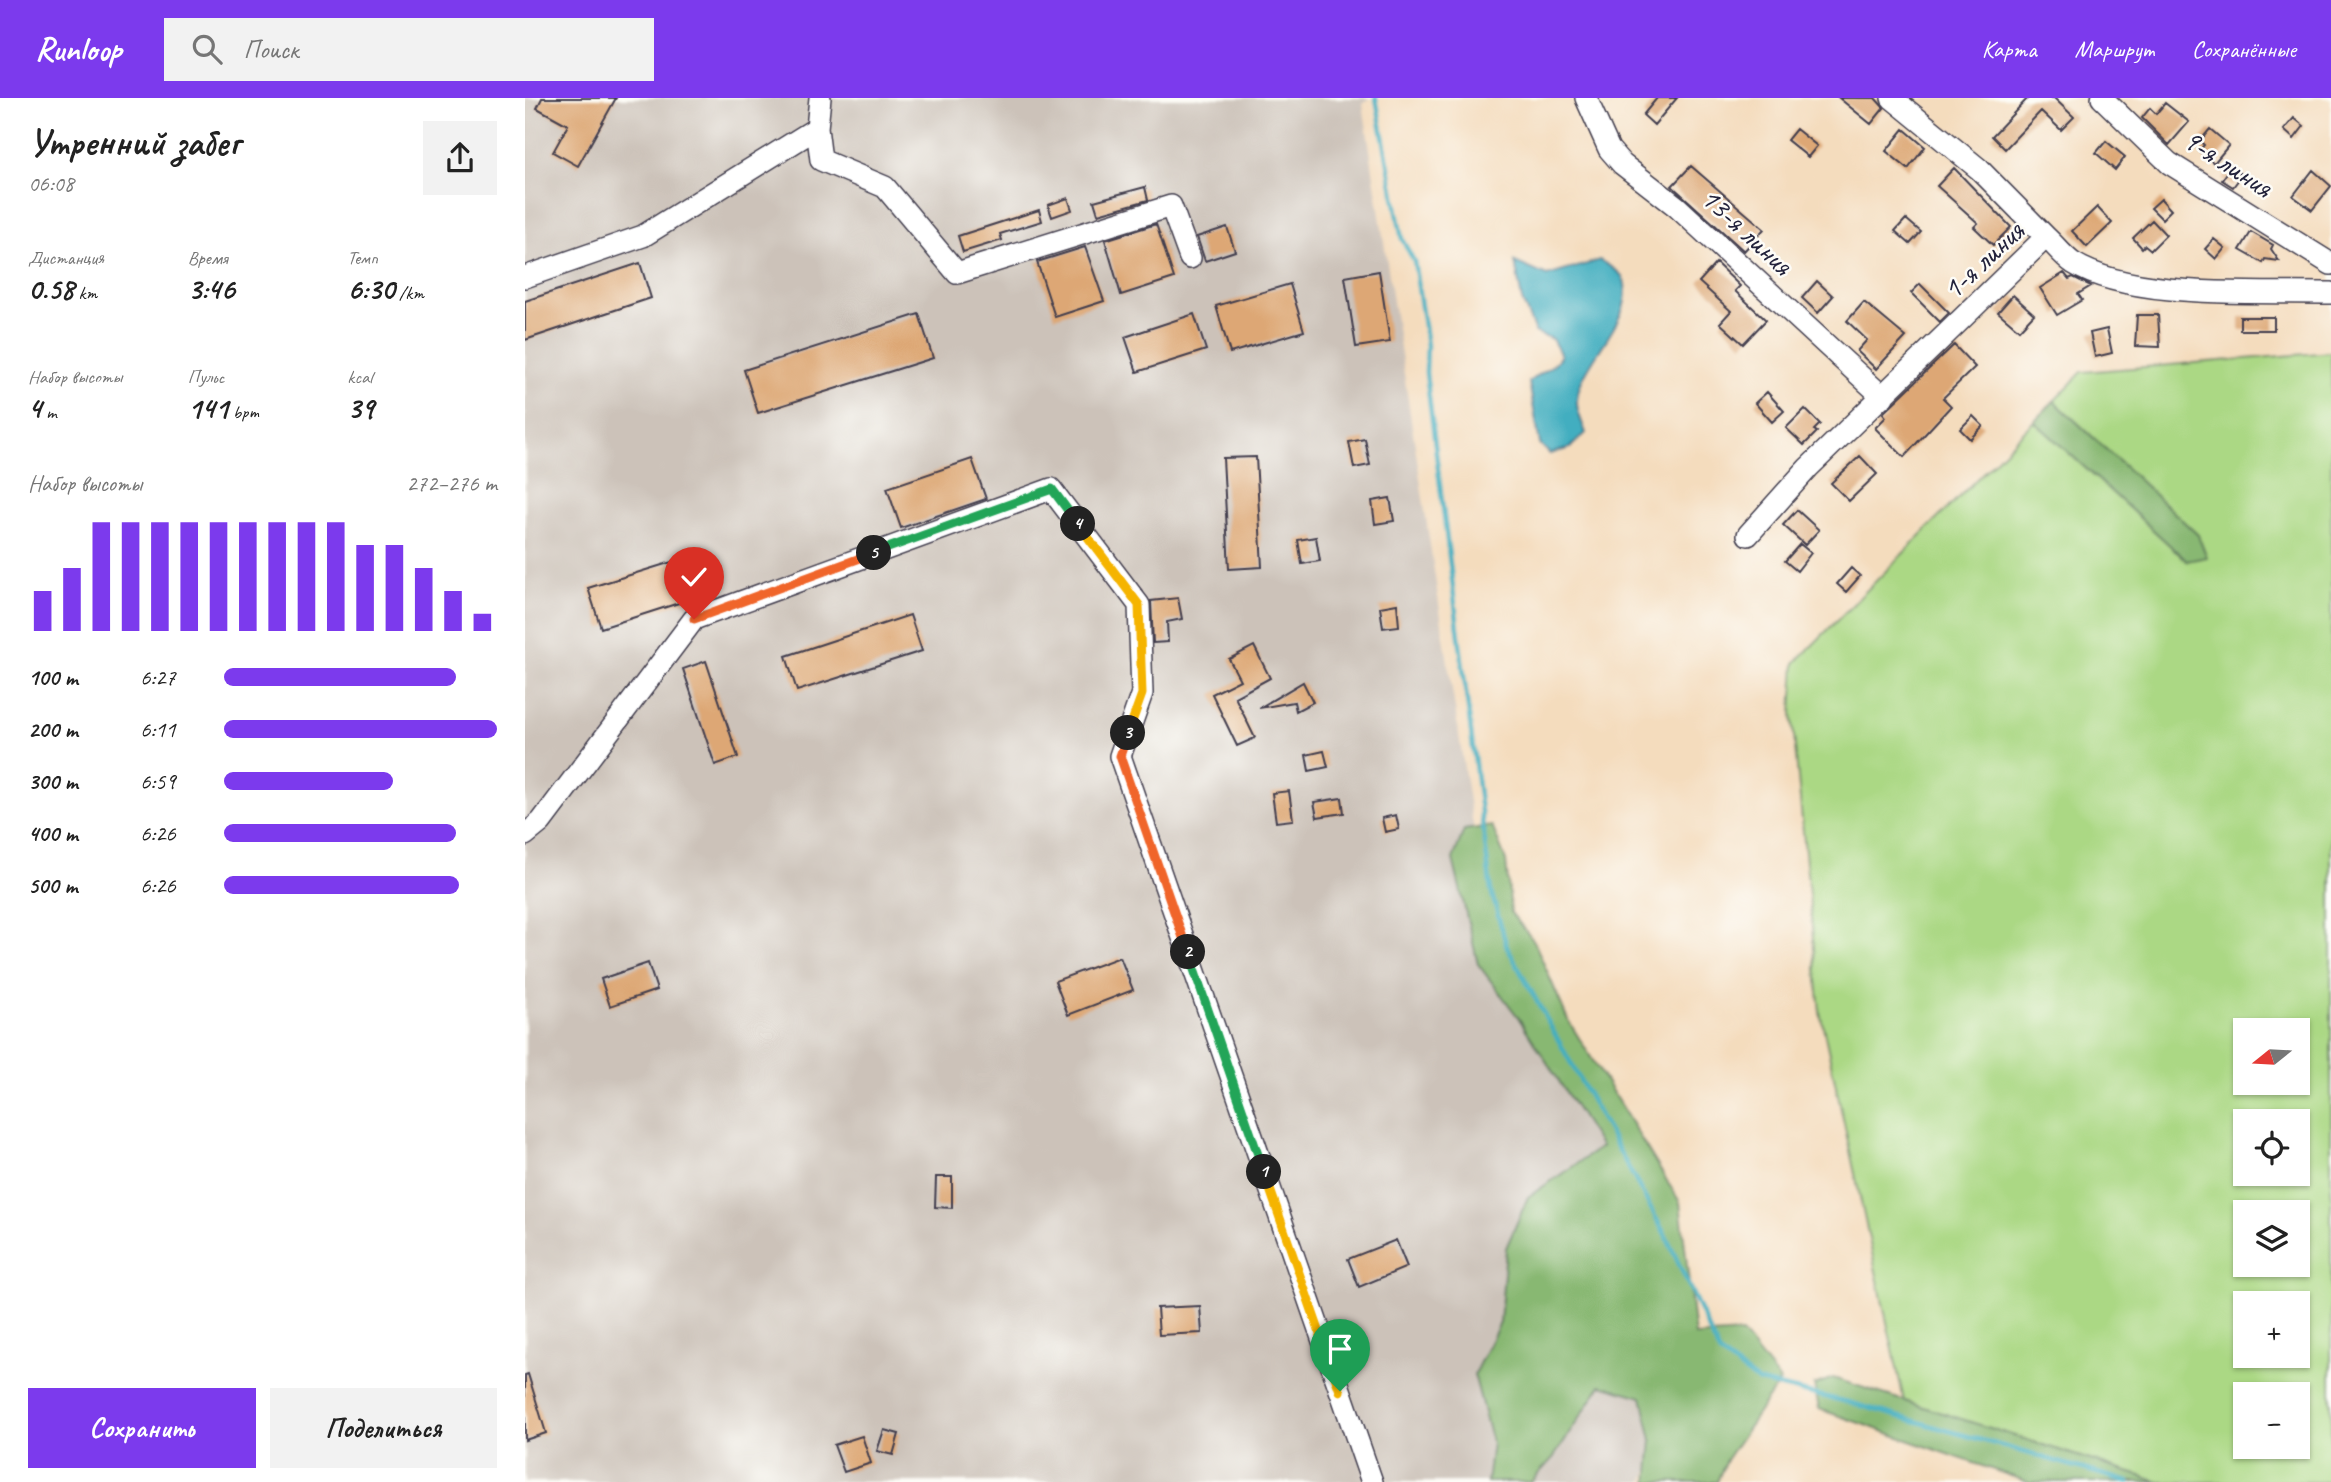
<!DOCTYPE html>
<html lang="ru">
<head>
<meta charset="utf-8">
<style>
	body { margin:0; font-family:Caveat,sans-serif; background:#f2f2f2; color:#222; height:100vh; display:flex; flex-direction:column; font-size:26px; white-space:nowrap }
	* { box-sizing:border-box; margin:0 }
	p { font-size:23px; color:#767676 }
	.icon { flex:none; width:38px; height:38px; fill:none; stroke:currentColor; stroke-width:2; stroke-linecap:round; stroke-linejoin:round }
	.map { position:relative; flex:1; overflow:hidden }
	.side { display:flex; flex-direction:column; background:#fff; width:525px }
	.side>* { flex:none }
	.needle { width:46px; rotate:252deg }
	.tools { position:absolute; left:1708px; top:920px; display:grid; gap:14px }
	.tools a { display:grid; place-items:center; width:77px; height:77px; border-radius:0px; background:#fff; box-shadow:0 2px 5px #0004; font-size:35px }
	.pin { position:absolute; display:grid; place-items:center; width:60px; height:60px; color:#fff; margin:-72px -30px; border-radius:50% 50% 50% 0; rotate:-45deg; box-shadow:0 0 7px #0007 }
	.pin .icon { rotate:45deg }
	.km { position:absolute; width:35px; height:35px; margin:-18px; border-radius:50%; background:#222; color:#fff; font-size:19px; line-height:35px; text-align:center }
	.round { display:grid; place-items:center; flex:none; width:74px; height:74px; border-radius:0px; background:#f2f2f2 }
	.head { display:flex; align-items:center; justify-content:space-between; height:119px; padding:0 28px }
	h1 { font-size:38px; font-weight:700; line-height:52px }
	.metrics { display:grid; grid-template-columns:repeat(3,1fr); gap:10px; height:119px; padding:7px 28px }
	.metrics div { display:grid; align-content:center }
	.metrics b { font-size:30px; font-weight:700 }
	.metrics small { font-size:19px; font-weight:400 }
	.metrics p { font-size:19px }
	.chart { height:196px; padding:14px 28px }
	.chart p { display:flex; justify-content:space-between }
	.chart svg { width:100%; height:126px; margin-top:7px; stroke:#7c3aed; stroke-width:6 }
	.button { display:flex; gap:14px; margin-top:auto; padding:14px 28px }
	.button a { flex:1; height:80px; border-radius:0px; background:#7c3aed; color:#fff; font-size:28px; font-weight:700; line-height:80px; text-align:center }
	.button a+a { background:#f2f2f2; color:#222 }
	ul { padding:0 28px; list-style:none; font-size:23px }
	li { display:grid; grid-template-columns:112px 84px 1fr; align-items:center; height:52px }
	li i { height:18px; border-radius:9px; background:#7c3aed }
	header { display:flex; align-items:center; gap:42px; box-sizing:border-box; height:98px; padding:0 35px; background:#7c3aed; color:#fff }
	header strong { font-size:33px }
	nav { display:flex; gap:38px; margin-inline-start:auto; font-size:24px }
	.search { width:490px; height:63px; background:#f2f2f2; display:flex; align-items:center; gap:18px; box-sizing:border-box; padding:0 24px; border-radius:0px; color:#767676; font-size:26px }
	main { display:flex; flex:1; min-height:0 }
	.map>svg:first-child { display:block }
	.industrial { fill:#ccc2b9 }
	.green { fill:#abd884; stroke:#667d60; stroke-width:2; fill-rule:evenodd }
	.forest { fill:#88b872; stroke:#556d56; stroke-width:2 }
	.water { fill:#42aec0; stroke:#32687e; stroke-width:2 }
	.lines { fill:none; stroke-linecap:round; stroke-linejoin:round }
	.stream { stroke:#42aec0; stroke-width:4.5 }
	.building { fill:#dda775 }
	.minor-casing { stroke:#423e4e; stroke-width:24 }
	.minor { stroke:#fff; stroke-width:21 }
	.split-1-casing { stroke:#fff; stroke-width:14 }
	.split-2-casing { stroke:#fff; stroke-width:14 }
	.split-3-casing { stroke:#fff; stroke-width:14 }
	.split-4-casing { stroke:#fff; stroke-width:14 }
	.split-5-casing { stroke:#fff; stroke-width:14 }
	.split-6-casing { stroke:#fff; stroke-width:14 }
	.split-1 { stroke:#f5b400; stroke-width:9 }
	.split-2 { stroke:#22a559; stroke-width:9 }
	.split-3 { stroke:#f0652b; stroke-width:9 }
	.split-4 { stroke:#f5b400; stroke-width:9 }
	.split-5 { stroke:#22a559; stroke-width:9 }
	.split-6 { stroke:#f0652b; stroke-width:9 }
	.labels { text-anchor:middle; stroke-width:5; stroke-linejoin:round; paint-order:stroke }
	.street-label { font-size:30px; fill:#22223b; stroke:#fdfcf7 }
</style>
</head>
<body>
<header>
<strong>Runloop</strong>
<div class="search"><svg class="icon" aria-label="search" viewBox="0 0 24 24"><circle cx="10" cy="10" r="6"/><path d="M15 15l6 6"/></svg>Поиск</div>
<nav><a>Карта</a><a>Маршрут</a><a>Сохранённые</a></nav>
</header>
<main>
<section class="side">
<div class="head"><div><h1>Утренний забег</h1><p>06:08</p></div><a class="round"><svg class="icon" aria-label="share" viewBox="0 0 24 24"><path d="M12 15V3M7 8l5-5 5 5M5 13v7h14v-7"/></svg></a></div>
<div class="metrics">
<div><p>Дистанция</p><b>0.58<small> km</small></b></div>
<div><p>Время</p><b>3:46</b></div>
<div><p>Темп</p><b>6:30<small> /km</small></b></div>
</div>
<div class="metrics">
<div><p>Набор высоты</p><b>4<small> m</small></b></div>
<div><p>Пульс</p><b>141<small> bpm</small></b></div>
<div><p>kcal</p><b>39</b></div>
</div>
<div class="chart"><p><span>Набор высоты</span>272–276 m</p>
<svg viewBox="0 0 160 44" preserveAspectRatio="none"><path d="M5 44V30M15 44V22M25 44V6M35 44V6M45 44V6M55 44V6M65 44V6M75 44V6M85 44V6M95 44V6M105 44V6M115 44V14M125 44V14M135 44V22M145 44V30M155 44V38"/></svg>
</div>
<ul>
<li><b>100 m</b>6:27<i style="width:85%"></i></li>
<li><b>200 m</b>6:11<i style="width:100%"></i></li>
<li><b>300 m</b>6:59<i style="width:62%"></i></li>
<li><b>400 m</b>6:26<i style="width:85%"></i></li>
<li><b>500 m</b>6:26<i style="width:86%"></i></li>
</ul>
<div class="button"><a>Сохранить</a><a>Поделиться</a></div>
</section>
<div class="map">
<svg width="1806" height="1384" viewBox="0 0 1806 1384">
	<rect width="100%" height="100%" fill="#fdfcf7"/>
	<filter id="ink" filterUnits="userSpaceOnUse"><feTurbulence type="fractalNoise" baseFrequency=".0143" numOctaves="2"/><feDisplacementMap in="SourceGraphic" scale="14" xChannelSelector="R" yChannelSelector="G"/><feConvolveMatrix kernelMatrix="1 2 1 2 8 2 1 2 1" color-interpolation-filters="sRGB"/></filter>
	<filter id="wash" filterUnits="userSpaceOnUse"><feTurbulence type="fractalNoise" baseFrequency=".00686" numOctaves="4" result="noise"/><feDisplacementMap in="SourceGraphic" scale="28" xChannelSelector="R" yChannelSelector="G"/><feGaussianBlur stdDeviation="1.57" result="paint"/><feColorMatrix in="noise" values="0 0 0 0 0 0 0 0 0 0 0 0 0 0 0 0 0 1.4 0 .05"/><feComposite in="paint" operator="in"/></filter>
	<g filter="url(#wash)">
		<rect width="100%" height="100%" fill="#f4dcbd"/>
		<path class="industrial" d="M0,0H845L838,6L946,716L975,865L1128,1120L1133,1350L1118,1384H0Z"/>
		<path class="green" d="M1806,254V1384H1634L1379,1303L1295,914L1267,616L1270,565L1509,323L1662,463L1673,437L1529,303L1557,274ZM1720,933H1773V985H1720ZM1720,1024H1773V1076H1720ZM1720,1115H1773V1167H1720ZM1720,1206H1773V1258H1720ZM1720,1297H1773V1349H1720Z"/>
		<path class="forest" d="M1529,303L1673,437L1682,459L1662,463L1509,323Z
			M967,728L981,763L986,815L1009,843L1043,922L1155,1104L1170,1238L1217,1235L1255,1283L1201,1362L1192,1384H1123L1127,1342L1117,1299L1076,1287L1029,1359L1006,1384H962L967,1345L949,1276L975,1225L981,1150L1003,1099L1076,1049L993,919L953,866L928,761L939,732Z
			M1308,1280L1634,1384H1503L1294,1311L1289,1287Z"/>
		<path class="water" d="M1075,162C1082,167 1093,172 1097,178C1117,218 1053,263 1052,303C1051,313 1058,326 1061,335L1045,350L1025,356L1015,346L1004,284C1015,273 1029,270 1036,257L1027,241L1010,234L997,202L990,164L1022,178Z"/>
		<g class="lines">
			<path class="stream" d="M851,0L877,141L889,163L902,247L901,275L966,793L982,849L1141,1138L1195,1256L1234,1284L1323,1304L1604,1384"/>
		</g>
		<g id="blocks">
			<path class="building" d="M17,0H91L53,68L28,54L43,27L12,10Z
				M1132,0H1152L1129,27L1118,17Z
				M1314,0H1350L1359,10L1346,26Z
				M1503,0H1529L1549,19L1536,32L1516,13L1480,51L1467,38Z
				M1640,5L1664,24L1644,47L1617,20L1625,10L1631,16Z
				M1769,20L1779,28L1769,41L1759,32Z
				M1271,31L1292,48L1283,59L1262,42Z
				M1379,31L1400,49L1383,71L1361,53Z
				M1685,31L1704,47L1689,65L1674,53L1679,47L1675,43Z
				M1581,43L1600,59L1590,72L1571,55Z
				M1166,68L1239,131L1219,153L1147,88Z
				M1706,69L1717,77L1708,89L1697,82Z
				M1429,70L1486,129L1468,147L1449,129L1453,125L1412,88Z
				M1788,72L1806,88L1787,112L1768,98Z
				M620,89L623,102L573,116L569,103Z
				M543,100L547,112L527,119L523,107Z
				M1636,101L1646,112L1637,121L1626,110Z
				M1572,109L1587,125L1562,149L1547,133Z
				M514,112L517,123L475,136L477,142L438,154L433,138Z
				M1381,121L1396,134L1385,146L1370,133Z
				M1627,122L1641,137L1626,152L1620,147L1617,150L1608,140Z
				M631,126L649,180L596,197L580,142Z
				M702,129L710,153L680,163L672,139Z
				M1726,134L1748,147L1746,151L1754,163L1740,161L1738,165L1715,152Z
				M1689,141L1700,150L1691,161L1680,151Z
				M560,149L579,203L530,219L512,164Z
				M115,165L126,200L0,242V203Z
				M1191,165L1215,188L1210,193L1241,222L1218,246L1195,225L1206,213L1174,184Z
				M854,173L865,244L831,249L820,179Z
				M1539,175L1544,181L1548,179L1566,188L1553,196L1557,202L1532,217L1515,190Z
				M1292,183L1308,198L1293,215L1277,200Z
				M765,186L779,233L705,255L691,208Z
				M1395,186L1424,215L1415,224L1386,195Z
				M1488,197L1509,216L1494,232L1473,214Z
				M1339,204L1381,239L1351,271L1332,253L1342,242L1322,223Z
				M394,216L408,260L233,315L219,272Z
				M669,216L681,252L612,274L600,239Z
				M1612,217H1633L1635,249L1610,248Z
				M1715,219H1749V232H1715Z
				M1582,231L1587,255L1570,259L1565,235Z
				M1429,247L1450,269L1418,300L1426,308L1379,359L1350,330L1361,319L1358,315Z
				M1242,294L1259,313L1247,324L1230,305Z
				M1280,311L1295,326L1289,332L1292,334L1279,347L1261,330Z
				M1448,318L1458,328L1445,341L1435,331Z
				M840,341L845,367L829,370L824,344Z
				M1335,358L1352,376L1324,403L1306,385Z
				M731,359L737,469L704,471L698,360Z
				M447,361L461,401L376,430L362,390Z
				M865,400L869,423L850,426L847,403Z
				M1272,412L1294,432L1280,447L1258,427Z
				M791,439L795,463L777,466L773,442Z
				M1275,446L1286,455L1272,473L1260,463Z
				M150,463L163,502L76,530L63,490Z
				M1326,470L1335,478L1321,494L1312,486Z
				M653,500L657,521L642,524L643,544L628,545L626,503Z
				M872,506L874,528L858,530L855,509Z
				M385,517L397,553L272,593L261,558Z
				M729,548L745,580L710,599L730,640L712,648L687,596L715,582L704,561Z
				M181,563L213,659L190,667L158,571Z
				M778,584L788,604L771,613L769,604L734,610Z
				M799,653L803,669L784,673L781,657Z
				M764,693L768,722L751,724L747,695Z
				M817,700L819,715L792,719L789,704Z
				M871,717L874,731L860,734L857,720Z
				M595,859L608,892L543,917L530,883Z
				M123,865L132,892L85,908L76,881Z
				M411,1079H427V1110L410,1109Z
				M871,1142L882,1169L834,1189L823,1161Z
				M675,1208L677,1235L634,1237L632,1210Z
				M3,1276L21,1335L0,1342V1277Z
				M359,1332L374,1336L368,1357L352,1353Z
				M337,1338L346,1365L319,1374L309,1347Z"/>
		</g>
	</g>
	<g filter="url(#ink)">
		<use href="#blocks" fill-opacity="0" stroke="#423e4e" stroke-width="2"/>
		<g class="lines">
			<defs>
				<path id="minor" d="M1061,0L1084,51L1097,66L1151,108L1358,299
					M1367,0L1454,71L1521,139
					M1577,0L1644,65L1806,166
					M292,30L296,62L360,89L432,175L646,108L665,160
					M0,179L118,138L292,30L295,0
					M1223,437L1283,370L1521,139C1530,147 1538,158 1548,165C1607,202 1736,193 1806,195
					M0,737L16,724L169,521L526,391L614,507L617,595L595,658L847,1384"/>
			</defs>
			<use href="#minor" class="minor-casing"/>
			<use href="#minor" class="minor"/>
		</g>
	</g>
	<g class="lines" filter="url(#ink)">
		<defs>
			<path id="split-1" d="M739,1074L815,1293"/>
			<path id="split-2" d="M663,854L739,1074"/>
			<path id="split-3" d="M603,635L595,658L663,854"/>
			<path id="split-4" d="M553,426L614,507L617,596L603,635"/>
			<path id="split-5" d="M349,455L527,391L553,426"/>
			<path id="split-6" d="M169,521L349,455"/>
		</defs>
		<use href="#split-1" class="split-1-casing"/>
		<use href="#split-2" class="split-2-casing"/>
		<use href="#split-3" class="split-3-casing"/>
		<use href="#split-4" class="split-4-casing"/>
		<use href="#split-5" class="split-5-casing"/>
		<use href="#split-6" class="split-6-casing"/>
		<use href="#split-1" class="split-1"/>
		<use href="#split-2" class="split-2"/>
		<use href="#split-3" class="split-3"/>
		<use href="#split-4" class="split-4"/>
		<use href="#split-5" class="split-5"/>
		<use href="#split-6" class="split-6"/>
	</g>
	<g class="labels">
		<g class="street-label">
			<text transform="translate(1703 65) rotate(33)" y="10">9-я линия</text>
			<text transform="translate(1222 133) rotate(43)" y="10">13-я линия</text>
			<text transform="translate(1458 162) rotate(-43)" y="10">1-я линия</text>
		</g>
	</g>
</svg>
<div class="tools">
<a><svg class="needle" viewBox="-14 -14 28 28"><path d="M0-13l5 13h-10z" fill="#e53935"/><path d="M0 13l5-13h-10z" fill="#767676"/></svg></a>
<a><svg class="icon" aria-label="locate" viewBox="0 0 24 24"><circle cx="12" cy="12" r="6"/><path d="M12 2v4M12 18v4M2 12h4M18 12h4"/></svg></a>
<a><svg class="icon" aria-label="layers" viewBox="0 0 24 24"><path d="M12 4l9 5-9 5-9-5zM3 14l9 5 9-5"/></svg></a>
<a>+</a>
<a>−</a>
</div>
<div class="pin" style="left:815px;top:1293px;background:#1e9e55"><svg class="icon" aria-label="arrive" viewBox="0 0 24 24"><path d="M6 21V4h12l-3 4 3 4H6"/></svg></div>
<div class="pin" style="left:169px;top:521px;background:#d93025"><svg class="icon" aria-label="check" viewBox="0 0 24 24"><path d="M5 12l5 5 9-10"/></svg></div>
<b class="km" style="left:739px;top:1074px">1</b>
<b class="km" style="left:663px;top:854px">2</b>
<b class="km" style="left:603px;top:635px">3</b>
<b class="km" style="left:553px;top:426px">4</b>
<b class="km" style="left:349px;top:455px">5</b>
</div>
</main>
</body>
</html>
